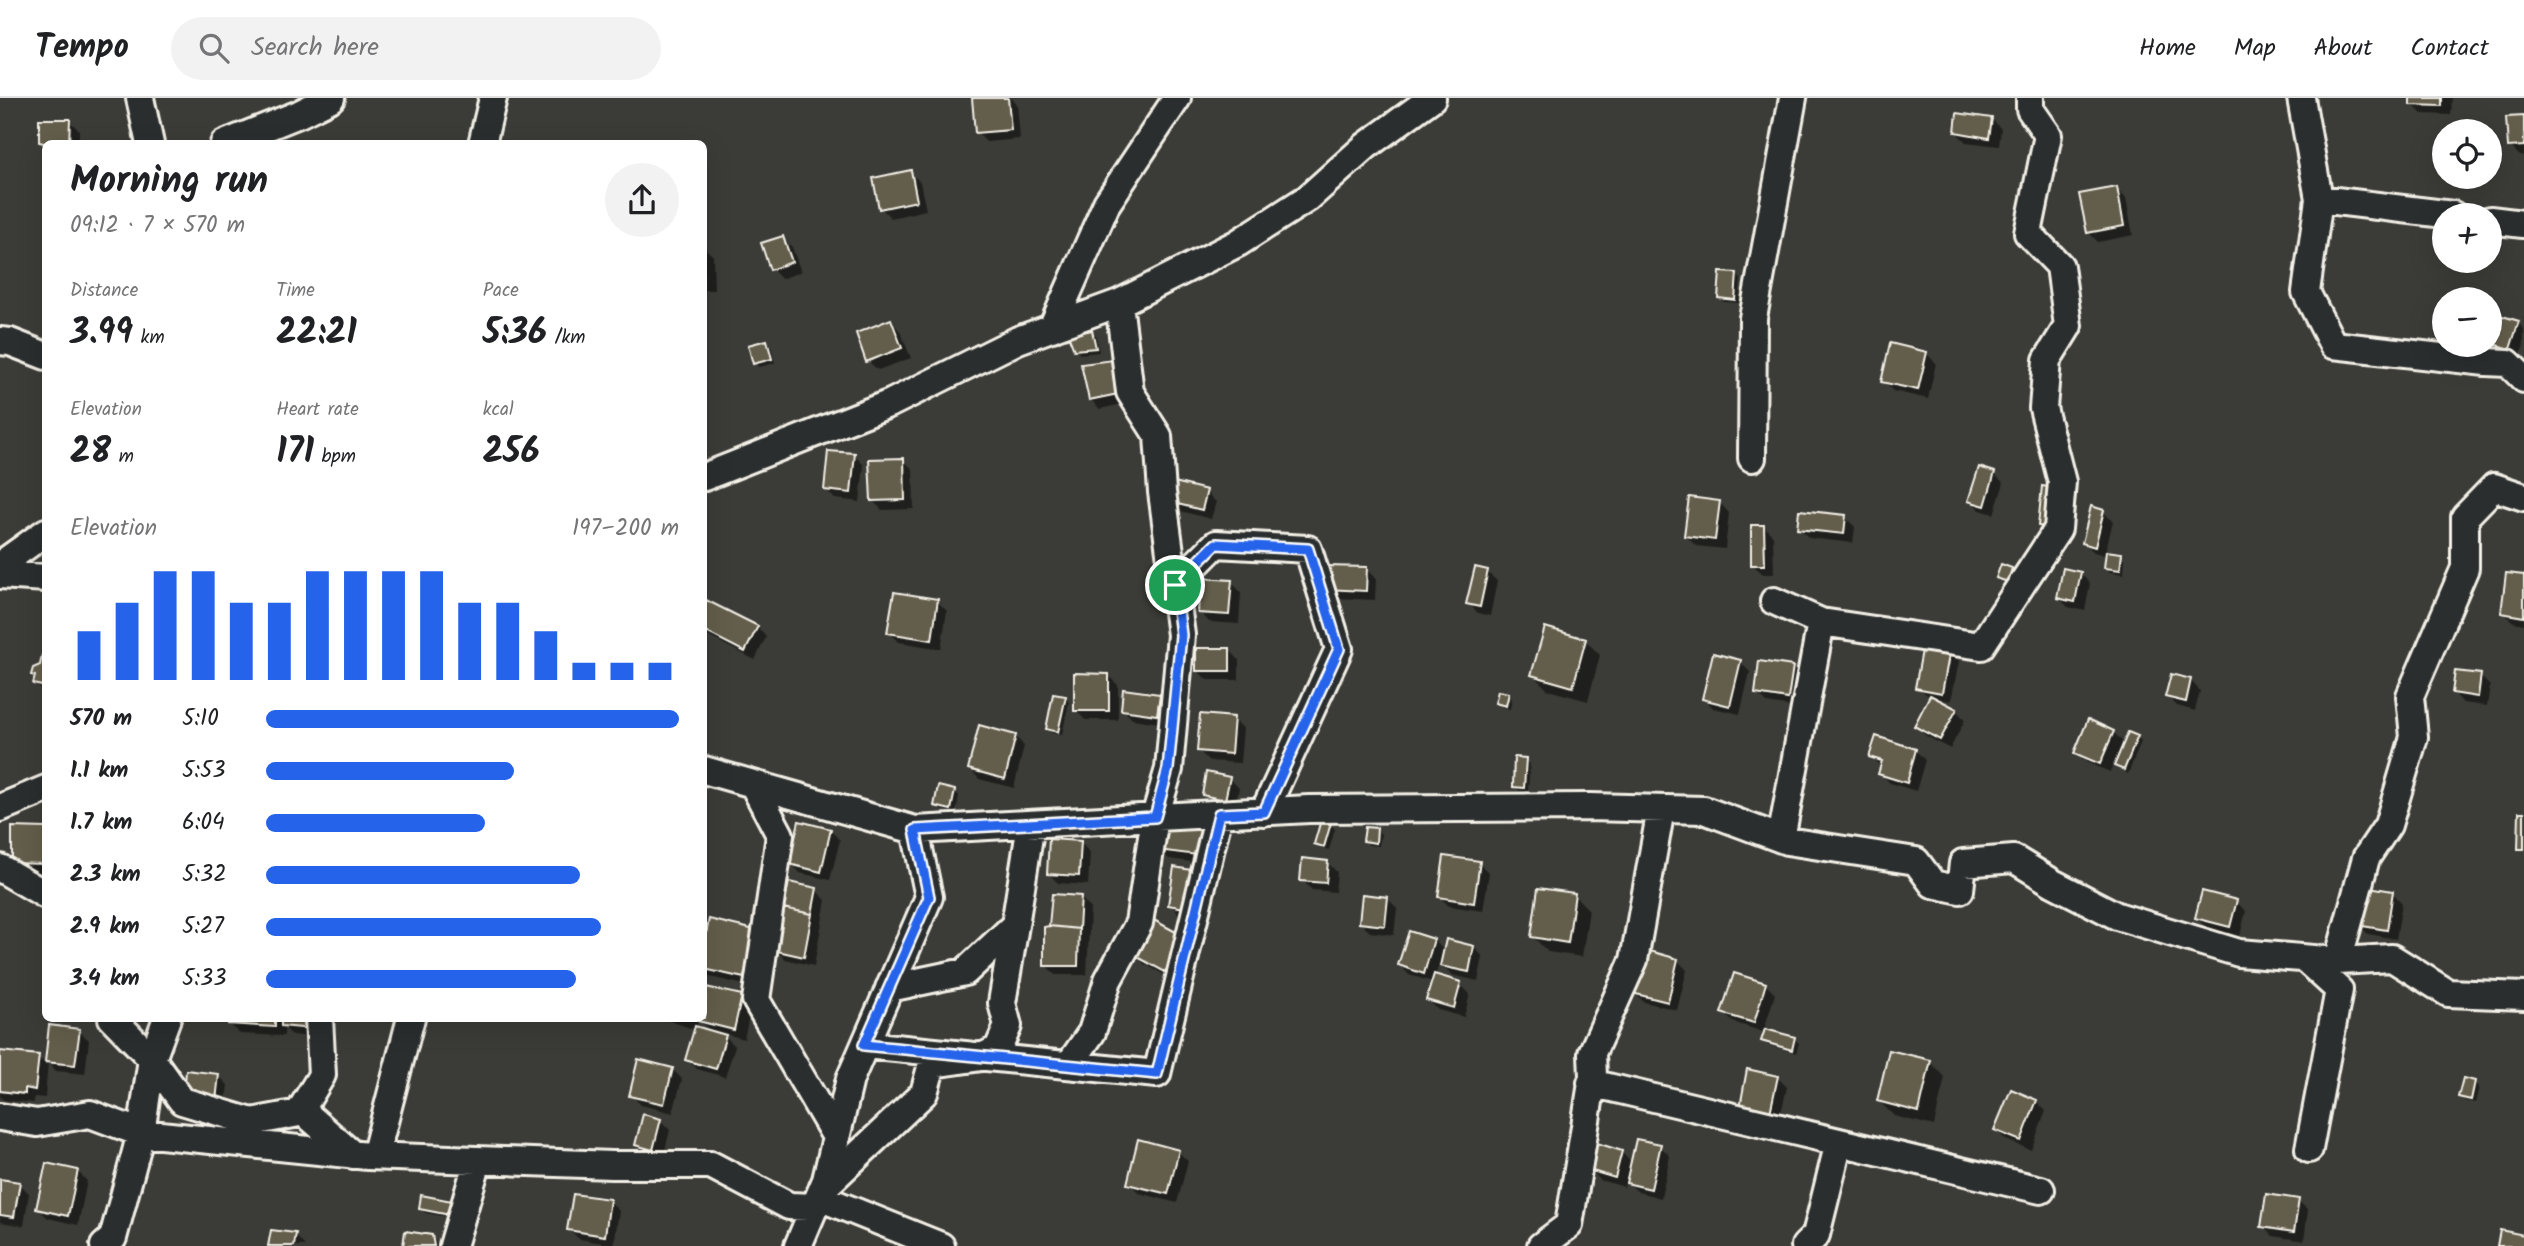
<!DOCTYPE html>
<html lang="en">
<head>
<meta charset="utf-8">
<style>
	body { margin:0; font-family:Kalam,sans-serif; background:#f2f2f2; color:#202124; height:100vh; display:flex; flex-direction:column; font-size:26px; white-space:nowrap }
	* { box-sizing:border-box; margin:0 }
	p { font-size:23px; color:#757577 }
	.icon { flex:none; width:38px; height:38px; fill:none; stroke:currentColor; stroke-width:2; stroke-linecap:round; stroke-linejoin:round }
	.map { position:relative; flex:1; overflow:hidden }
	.sheet { position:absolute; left:42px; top:42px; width:665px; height:882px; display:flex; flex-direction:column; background:#fff; border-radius:10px; box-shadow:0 7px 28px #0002 }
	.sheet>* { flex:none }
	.buttons { position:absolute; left:2432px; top:21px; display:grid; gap:14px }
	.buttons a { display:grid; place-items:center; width:70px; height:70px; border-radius:50%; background:#fff; box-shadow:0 7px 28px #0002; font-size:35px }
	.pin { position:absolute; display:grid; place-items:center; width:60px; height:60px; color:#fff; margin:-30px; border:4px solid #fff; border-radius:50%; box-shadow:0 2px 7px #0007 }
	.round { display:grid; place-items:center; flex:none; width:74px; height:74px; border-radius:37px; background:#f2f2f2 }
	.head { display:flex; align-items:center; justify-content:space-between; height:119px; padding:0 28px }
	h1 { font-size:38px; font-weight:600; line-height:52px }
	.metrics { display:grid; grid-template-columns:repeat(3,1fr); gap:10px; height:119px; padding:7px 28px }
	.metrics div { display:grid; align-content:center }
	.metrics b { font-size:35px; font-weight:600 }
	.metrics small { font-size:19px; font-weight:400 }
	.metrics p { font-size:19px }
	.chart { height:196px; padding:14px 28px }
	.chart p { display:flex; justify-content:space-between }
	.chart svg { width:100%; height:126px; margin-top:7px; stroke:#2563eb; stroke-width:6 }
	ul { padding:0 28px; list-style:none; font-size:23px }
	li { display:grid; grid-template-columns:112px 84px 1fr; align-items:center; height:52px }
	li i { height:18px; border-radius:9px; background:#2563eb }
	header { display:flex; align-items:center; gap:42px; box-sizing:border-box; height:98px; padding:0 35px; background:#fff; border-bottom:2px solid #e0e0e0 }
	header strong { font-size:33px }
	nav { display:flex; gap:38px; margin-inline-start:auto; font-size:24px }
	.search { width:490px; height:63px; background:#f2f2f2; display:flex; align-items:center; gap:18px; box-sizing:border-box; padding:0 24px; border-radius:38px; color:#757577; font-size:26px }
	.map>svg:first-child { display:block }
	.shadow { fill:#0007; fill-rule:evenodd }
	.building { fill:#645d4c; stroke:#f4f1e8; stroke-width:2 }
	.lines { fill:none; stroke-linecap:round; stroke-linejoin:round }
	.minor-casing { stroke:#f4f1e8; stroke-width:32 }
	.minor { stroke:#2a2d2e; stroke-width:26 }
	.route-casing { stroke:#fff; stroke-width:14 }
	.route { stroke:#2563eb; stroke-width:9 }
</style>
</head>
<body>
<header>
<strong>Tempo</strong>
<div class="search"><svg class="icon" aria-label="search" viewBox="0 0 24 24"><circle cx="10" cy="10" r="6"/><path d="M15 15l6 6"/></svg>Search here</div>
<nav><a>Home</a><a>Map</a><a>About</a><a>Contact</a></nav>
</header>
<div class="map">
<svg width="2524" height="1148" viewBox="0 0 2524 1148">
	<rect width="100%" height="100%" fill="#3b3b37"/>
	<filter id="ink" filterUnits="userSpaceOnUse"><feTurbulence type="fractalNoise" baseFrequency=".0143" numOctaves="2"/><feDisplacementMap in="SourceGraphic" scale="14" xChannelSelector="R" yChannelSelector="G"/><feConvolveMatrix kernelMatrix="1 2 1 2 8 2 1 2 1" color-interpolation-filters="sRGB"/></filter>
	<g filter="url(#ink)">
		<path class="shadow" d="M973,0H1011L1017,6L1020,41L986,44L977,34Z
			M2412,0H2452L2451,17L2422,16L2412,6Z
			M2524,19V58H2520L2510,48Z
			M1992,21L2001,31L1999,48L1966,44L1956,34Z
			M69,23L79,32V46H46V48L40,43Z
			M910,74L920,84L926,112L891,120L881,110Z
			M2116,91L2126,100L2133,137L2098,144L2089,135Z
			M783,140L792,149L801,174L781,181L772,171Z
			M704,149L713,158L714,192H704Z
			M1736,177L1741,181L1739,205L1724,204L1719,200Z
			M891,223L900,233L911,260L878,272L868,263Z
			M2518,225L2524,231V246L2520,260L2502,254L2492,244Z
			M1092,234L1096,238L1099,254L1080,256L1076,251Z
			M767,244L771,248L775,265L759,269L754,265Z
			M1926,255L1936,265L1928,301L1893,293L1883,283Z
			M1083,267L1131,304L1100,311L1090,301Z
			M854,357L864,367L860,404L835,401L826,392Z
			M903,362L913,371L914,411L882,412L872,402Z
			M1994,376L2004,385L1994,416L1980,412L1970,402Z
			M1206,394L1216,404L1211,421L1161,408Z
			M1720,405L1729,415L1725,451L1696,448L1686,438Z
			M2103,414L2113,423L2105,455L2121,457L2125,461L2124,476L2110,474L2105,470L2107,458L2094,454L2084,445Z
			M1845,419L1855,429L1853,445L1809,440L1799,430Z
			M1764,428L1773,438L1774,476H1763L1753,467Z
			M1366,471L1376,481L1375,502L1336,500L1327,490Z
			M2011,472L2016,476L2012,487L2003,484L1998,480Z
			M1487,474L1497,483L1490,518L1478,515L1468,505Z
			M2080,475L2090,485L2085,513L2068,509L2058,499Z
			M2524,479V526L2513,524L2503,514Z
			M1231,484L1241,494L1239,526L1209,524L1200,514Z
			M704,503L757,529L766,539L755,562L704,536Z
			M937,503L947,513L941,551L899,544L889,534Z
			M1585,542L1600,557L1588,603L1548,592L1533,577Z
			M1230,552L1239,562V582H1207L1197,572Z
			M1949,553L1959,563L1951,603L1935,600L1956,612L1965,622L1950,651L1926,638L1916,628L1931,600L1917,589Z
			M46,560V596L35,586L36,580L33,576L41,569Z
			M1740,564L1750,574L1740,616L1713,610L1704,600Z
			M1792,569L1802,579L1798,610L1767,605L1757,595Z
			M1108,578L1118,587V622H1085L1076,612Z
			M2480,578L2490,588L2487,608L2463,605L2454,595Z
			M2191,583L2200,593L2195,613L2177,608L2167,598Z
			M1159,597L1169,607L1167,626L1132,621L1123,611Z
			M1508,597L1512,601L1510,611L1502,609L1497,604Z
			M1065,600L1069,604L1062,637L1052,635L1048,631Z
			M1233,621L1243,630L1240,665L1209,663L1199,653Z
			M2113,634L2125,646L2137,640L2141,644L2128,676L2114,666L2110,674L2086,664L2076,654Z
			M1015,638L1024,648L1014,690L979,681L970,671Z
			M1915,652L1925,662L1916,693L1890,685L1880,675L1882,669L1871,658Z
			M1525,662L1530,666L1528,693H1519L1515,688Z
			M1229,680L1239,690L1235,710L1213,706L1204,696Z
			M955,693L959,698L956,715L941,712L936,708Z
			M1330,727L1335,731L1329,752L1320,750L1316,746Z
			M1162,730L1215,767L1169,761L1159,751Z
			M46,731V774H24L14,764Z
			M830,732L840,742L830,782L800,775L791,765Z
			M1377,732L1381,736L1379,748L1369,747L1365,743Z
			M1081,745L1090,755L1088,787L1058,785L1049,776Z
			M1327,764L1337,774L1335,794L1312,792L1302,782Z
			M1479,765L1489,775L1483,813L1449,808L1439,798Z
			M1176,771L1199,820L1179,816L1170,806Z
			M816,792L826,802L814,868L785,861L775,851Z
			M2393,795L2402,805L2396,841L2368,836L2358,826Z
			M1574,797L1589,812L1582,859L1548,854L1533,839Z
			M1081,800L1090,810L1087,877H1055L1046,867L1051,830Z
			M1387,800L1397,810L1394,837L1370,834L1360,825Z
			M2236,804L2246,813L2240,838L2206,829L2197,820Z
			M711,823L754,833L753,889L710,879L704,872V855Z
			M1184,841L1176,883L1144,866L1135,856Z
			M1434,842L1445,854L1474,849L1483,859L1478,883L1452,877L1439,865L1435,879L1460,886L1470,896L1464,919L1438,912L1428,902L1433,884L1409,877L1400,867Z
			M1677,862L1687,872L1677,912L1644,904L1634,894Z
			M1765,886L1775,896L1764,932L1794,941L1799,945L1796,955L1768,947L1763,943L1766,935L1733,924L1723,915Z
			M707,891L741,899L751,909L744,941L722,935L735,948L725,979L697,971L687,961L696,932L661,920H704V903ZM699,922L712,935L696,930Z
			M230,920H323L321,940L292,937L284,929V938L240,936L230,926Z
			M50,929L79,933L89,942L85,976L56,973L48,964L45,1000L34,999V1005L3,1002L0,998V955L38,959L46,967Z
			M1930,964L1945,979L1934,1028L1894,1018L1879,1003Z
			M672,971L682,981L673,1015L641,1007L631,997Z
			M218,977L228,987L225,1012L195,1009Z
			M1777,979L1787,989L1779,1024L1751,1018Z
			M2474,985L2479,989L2475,1005L2465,1003L2460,999Z
			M2036,1003L2046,1013L2031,1052L2006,1042L1996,1032Z
			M660,1022L670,1032L663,1060L647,1056L637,1046Z
			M1660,1048L1670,1058L1661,1100L1638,1094L1626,1083L1624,1089L1600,1082L1591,1072L1621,1054L1632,1065Z
			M1178,1054L1188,1063L1177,1105L1139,1095L1129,1085Z
			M77,1073L87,1083L78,1127L48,1120L38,1111Z
			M0,1082L19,1086L29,1095L24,1128L0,1124Z
			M610,1103L619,1113L614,1147L579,1141L569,1131Z
			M2298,1103L2308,1112L2304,1143L2273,1138L2263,1128Z
			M451,1104L456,1109L454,1120L425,1115L421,1111Z
			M295,1137L305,1148H270Z
			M432,1139L440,1148H404Z"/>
		<path class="building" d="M972,0H1008L1011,32L975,35Z
			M2410,0H2442V8L2410,7Z
			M1957,15L1992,20L1989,40L1955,34Z
			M2524,18V48L2508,49L2506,19Z
			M39,21H70L69,46H46V77L44,45L39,44Z
			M911,72L917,103L879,111L873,80Z
			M2117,89L2124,128L2087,135L2079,96Z
			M783,138L792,164L770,172L761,145Z
			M1720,174L1737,175L1735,202L1718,200Z
			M2499,217L2519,223L2510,251L2490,245Z
			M891,221L902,250L866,264L856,235Z
			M1092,232L1096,250L1074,252L1068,237Z
			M767,242L772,261L753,266L748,247Z
			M1890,245L1927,254L1918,292L1881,284Z
			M1113,262L1123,295L1089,302L1081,266Z
			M828,353L855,355L851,395L824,392Z
			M904,360L905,402L871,403L869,361Z
			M1979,369L1995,374L1985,408L1968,403Z
			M1154,379L1207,392L1202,412L1149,399Z
			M2042,388L2056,390L2052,430L2038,428Z
			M1689,399L1720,403L1715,442L1684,438Z
			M2091,408L2104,412L2095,449L2082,445Z
			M1799,412L1846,417L1844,436L1797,431Z
			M1751,427H1764L1765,467H1751Z
			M2106,453L2122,455L2120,472L2104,470Z
			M2001,466L2012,470L2008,484L1996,480Z
			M1326,468L1367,469L1366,493L1325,491Z
			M1475,469L1488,472L1480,509L1466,506Z
			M2063,470L2081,474L2075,504L2057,500Z
			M2506,475L2524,477V519L2501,515Z
			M1200,480L1232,482L1229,517L1198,515Z
			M894,494L938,501L932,542L887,535Z
			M704,501L758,528L745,554L704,533Z
			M1545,529L1586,541L1573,589L1531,577Z
			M1923,547L1950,552L1942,595L1915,590Z
			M1196,550H1230V573H1196Z
			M1713,555L1741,562L1730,608L1702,601Z
			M42,557L46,558V589L33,586L35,578L31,577L33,570L40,567Z
			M1759,563L1793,568L1788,601L1755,596Z
			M2455,573L2481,576L2478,599L2452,595Z
			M1074,575L1109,576V613H1074Z
			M2171,576L2191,581L2186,604L2165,599Z
			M1123,591L1160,596L1157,617L1121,612Z
			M1498,593L1509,595L1506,608L1495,605Z
			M1053,596L1066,598L1058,634L1046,631Z
			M1930,597L1957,611L1940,642L1914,628Z
			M1200,616L1234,619L1231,656L1197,653Z
			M2088,621L2114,633L2100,666L2074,655Z
			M979,627L1016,637L1005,681L968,671Z
			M2128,634L2138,638L2124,672L2114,668Z
			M1876,638L1916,651L1907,685L1878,676L1882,663L1869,659Z
			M1514,659L1526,660L1524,690L1513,689Z
			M1206,674L1230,679L1225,702L1202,697Z
			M938,688L955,692L951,712L934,708Z
			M2519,714H2524V751H2518Z
			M1321,722L1331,725L1324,749L1314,746Z
			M799,723L831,731L821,774L789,766Z
			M1160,728L1208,733L1205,758L1157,752Z
			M12,729L46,730V766L12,765Z
			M1365,729L1377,730L1376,745L1363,743Z
			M1049,741L1081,743L1079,778L1047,776Z
			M1444,758L1480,763L1474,805L1438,799Z
			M1302,760L1328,763L1326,785L1300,783Z
			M1174,769L1197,773L1190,811L1168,807Z
			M789,784L817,790L812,816L783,810Z
			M2363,788L2393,793L2387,832L2356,827Z
			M1538,790L1575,795L1568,845L1531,839Z
			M2202,793L2237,802L2230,829L2195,820Z
			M1052,796L1081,798L1079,831L1049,828Z
			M1362,796L1388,799L1385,828L1359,825Z
			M783,810L812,816L804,859L773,852Z
			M709,821L755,832L744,880L704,871V847Z
			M1152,821L1185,839L1165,874L1132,856Z
			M1049,828L1079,831L1078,868H1044V829Z
			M1409,833L1434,841L1424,876L1398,867Z
			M1446,841L1474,848L1469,874L1440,868Z
			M1643,851L1678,861L1668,904L1632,895Z
			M1734,875L1766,885L1754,925L1721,915Z
			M1434,876L1461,884L1454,910L1426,902Z
			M706,889L742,897L734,932L698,923L699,920H704Z
			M229,920H275V929L228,926Z
			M281,920H313L312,931L281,928Z
			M49,927L80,931L75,967L45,964Z
			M695,928L726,937L716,971L685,962Z
			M1765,931L1795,939L1792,952L1761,943Z
			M1889,952L1931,962L1919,1014L1877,1003Z
			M0,953L39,957L35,992L25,990V996L0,993Z
			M638,961L673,970L664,1006L629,998Z
			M1747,971L1778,978L1770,1015L1740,1009Z
			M186,972L219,976L216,1003L184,1000Z
			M2463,980L2475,983L2471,1002L2458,999Z
			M2011,991L2037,1002L2021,1043L1994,1032Z
			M643,1016L661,1021L653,1052L635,1047Z
			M1138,1041L1179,1052L1168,1096L1127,1086Z
			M1636,1041L1661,1046L1651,1091L1626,1085Z
			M1597,1045L1622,1053L1615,1080L1589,1072Z
			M46,1065L78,1072L68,1118L36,1111Z
			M0,1081L20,1084L14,1119L0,1117Z
			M573,1096L610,1101L605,1138L567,1132Z
			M2266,1096L2299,1101L2294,1134L2261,1129Z
			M421,1097L452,1103L450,1117L419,1111Z
			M271,1132L296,1135L294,1148H268Z
			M2500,1132L2524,1137V1148H2497Z
			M405,1133L432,1137L434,1148H403Z"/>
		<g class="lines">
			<defs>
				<path id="minor" d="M140,0L150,46
					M2301,0L2319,101L2306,194L2333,247L2486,264L2508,265L2524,281
					M224,46L299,16L331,0
					M482,46L493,0
					M2319,101L2453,117
					M2490,122L2523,126
					M1052,230L1107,105L1177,0
					M0,243L10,244L46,258
					M1752,360L1753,220L1793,0
					M704,379L891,305L1018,242L1119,205L1238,145L1308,100L1366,48L1432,0
					M0,467L46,434
					M0,477L46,480
					M1175,487L1216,446L1308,451L1339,551L1264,714
					M1774,503L1821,524L1981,548L2058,431L2062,384L2043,310L2047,262L2068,228L2060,168L2028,135L2048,37L2030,11V0
					M704,672L915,732L1309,711L1590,709L1704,712L1787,743L1916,763L1933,786L1960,792L1963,765L2014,761L2053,785L2117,818L2239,855L2338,863L2392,860L2448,895L2524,898
					M753,686L780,737L756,902L836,1039
					M0,710L46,691
					M1781,741L1821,524
					M0,770L46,797
					M2305,861L2339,892L2309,1051
					M2338,863L2366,760L2388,727L2414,639L2410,598L2465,470V419L2494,389L2524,399
					M889,890L965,874L1015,827L1031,726
					M112,920L152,961L182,1003L252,1024L304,1014L353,1057
					M865,947L1157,976L1219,716
					M1069,967L1092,934L1108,882L1139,825L1155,719L1169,671L1181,537L1162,394L1158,338L1130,294L1119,205
					M1591,985L2041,1092
					M299,1015L322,977L319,920
					M0,1019L37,1025L90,1016L141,1035L368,1058L612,1067H711L789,1108L815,1109
					M377,1051L411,920
					M823,1090L924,995L932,966L982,959L998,951L1008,928L1002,905L1015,827
					M819,1099L941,1148
					M104,1148L113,1140L141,1035L152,961L167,920
					M453,1148L478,1062
					M798,1148L826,1082L850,981L929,799L915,732
					M1541,1148L1569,1127L1593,979L1592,955L1634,862L1661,711
					M1805,1148L1816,1137L1839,1044"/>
			</defs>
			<use href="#minor" class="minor-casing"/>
			<use href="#minor" class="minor"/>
		</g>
	</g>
	<g class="lines" filter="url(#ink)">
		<defs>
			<path id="route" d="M1216,446L1308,451L1339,551L1264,714L1219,716L1157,976L864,947L929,799L915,732L1155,719L1168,671L1181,537L1175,487Z"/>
		</defs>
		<use href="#route" class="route-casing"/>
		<use href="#route" class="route"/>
	</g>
</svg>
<div class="buttons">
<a><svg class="icon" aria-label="locate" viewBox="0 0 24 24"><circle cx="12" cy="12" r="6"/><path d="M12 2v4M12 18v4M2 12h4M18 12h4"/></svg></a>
<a>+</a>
<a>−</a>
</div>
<div class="pin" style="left:1175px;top:487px;background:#1e9e55"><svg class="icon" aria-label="arrive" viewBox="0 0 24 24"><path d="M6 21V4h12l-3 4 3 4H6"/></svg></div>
<section class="sheet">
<div class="head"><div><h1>Morning run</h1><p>09:12 · 7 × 570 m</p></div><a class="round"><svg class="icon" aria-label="share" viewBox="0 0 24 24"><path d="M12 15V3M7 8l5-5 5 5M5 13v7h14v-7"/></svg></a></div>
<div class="metrics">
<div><p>Distance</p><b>3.99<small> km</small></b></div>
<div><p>Time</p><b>22:21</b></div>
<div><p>Pace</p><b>5:36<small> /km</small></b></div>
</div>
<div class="metrics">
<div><p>Elevation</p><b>28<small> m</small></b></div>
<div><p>Heart rate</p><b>171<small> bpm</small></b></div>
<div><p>kcal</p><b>256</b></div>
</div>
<div class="chart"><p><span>Elevation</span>197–200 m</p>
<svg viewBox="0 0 160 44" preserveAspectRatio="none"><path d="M5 44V27M15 44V17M25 44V6M35 44V6M45 44V17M55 44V17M65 44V6M75 44V6M85 44V6M95 44V6M105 44V17M115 44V17M125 44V27M135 44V38M145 44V38M155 44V38"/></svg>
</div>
<ul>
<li><b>570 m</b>5:10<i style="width:100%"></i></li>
<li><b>1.1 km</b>5:53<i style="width:60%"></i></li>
<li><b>1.7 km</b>6:04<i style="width:53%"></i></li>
<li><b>2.3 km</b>5:32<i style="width:76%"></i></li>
<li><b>2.9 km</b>5:27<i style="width:81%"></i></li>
<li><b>3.4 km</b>5:33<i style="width:75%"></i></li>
</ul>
</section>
</div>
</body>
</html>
